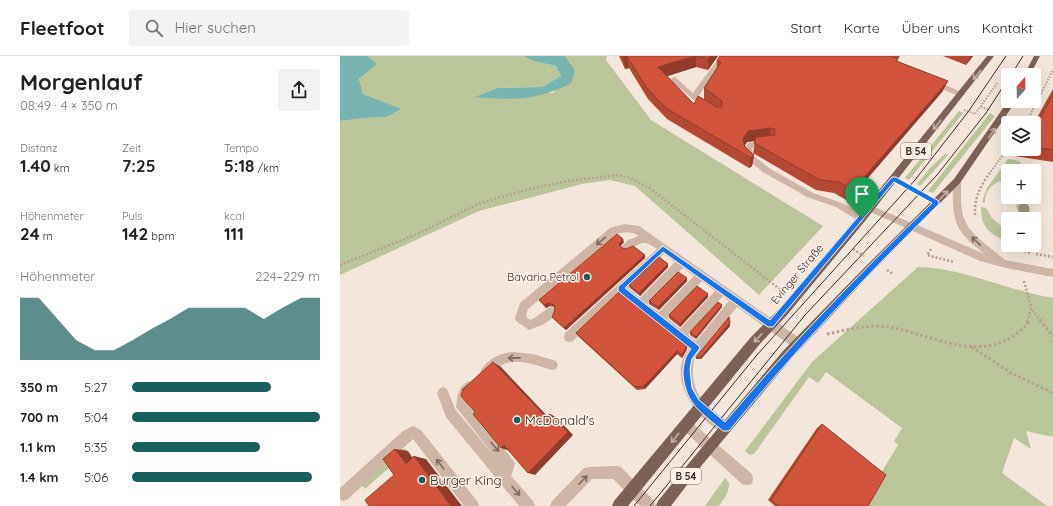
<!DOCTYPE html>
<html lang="de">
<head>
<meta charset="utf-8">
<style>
	body { margin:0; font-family:Quicksand,sans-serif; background:#f2f2f2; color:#222; height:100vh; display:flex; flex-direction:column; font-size:15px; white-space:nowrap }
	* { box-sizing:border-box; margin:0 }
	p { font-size:13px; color:#767676 }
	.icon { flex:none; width:22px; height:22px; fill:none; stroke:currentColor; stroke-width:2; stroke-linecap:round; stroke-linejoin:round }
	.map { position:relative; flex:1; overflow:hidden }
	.sheet { display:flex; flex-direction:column; background:#fff; width:340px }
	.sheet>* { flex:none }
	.needle { width:26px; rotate:20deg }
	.buttons { position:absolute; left:661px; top:12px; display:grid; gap:8px }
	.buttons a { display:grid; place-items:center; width:40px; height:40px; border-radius:4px; background:#fff; box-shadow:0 4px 16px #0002; font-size:20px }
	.pin { position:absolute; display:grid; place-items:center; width:34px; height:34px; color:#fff; margin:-41px -17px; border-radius:50% 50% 50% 0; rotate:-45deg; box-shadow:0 0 4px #0007 }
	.pin .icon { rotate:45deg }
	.round { display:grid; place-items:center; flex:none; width:42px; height:42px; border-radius:4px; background:#f2f2f2 }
	.summary { display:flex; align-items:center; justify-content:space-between; height:68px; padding:0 20px }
	h1 { font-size:22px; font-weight:700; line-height:30px }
	.figures { display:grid; grid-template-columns:repeat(3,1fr); gap:6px; height:68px; padding:4px 20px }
	.figures div { display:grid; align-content:center }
	.figures b { font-size:17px; font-weight:700 }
	.figures small { font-size:11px; font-weight:400 }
	.figures p { font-size:11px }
	.chart { height:112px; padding:8px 20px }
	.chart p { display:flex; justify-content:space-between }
	.chart svg { width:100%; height:72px; margin-top:4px; fill:#195f5e; opacity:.7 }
	ul { padding:0 20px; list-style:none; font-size:13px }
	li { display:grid; grid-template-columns:64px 48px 1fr; align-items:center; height:30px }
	li i { height:10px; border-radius:5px; background:#195f5e }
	header { display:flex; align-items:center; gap:24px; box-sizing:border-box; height:56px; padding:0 20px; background:#fff; border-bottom:1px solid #e0e0e0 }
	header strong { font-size:19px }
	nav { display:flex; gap:22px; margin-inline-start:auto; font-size:14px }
	.search { width:280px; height:36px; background:#f2f2f2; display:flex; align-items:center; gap:10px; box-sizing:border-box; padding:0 14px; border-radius:4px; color:#767676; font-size:15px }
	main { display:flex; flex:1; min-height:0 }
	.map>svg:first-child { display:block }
	.green { fill:#bac59a }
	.water { fill:#77b4b2 }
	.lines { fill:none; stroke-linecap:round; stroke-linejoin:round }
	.path-far2 { stroke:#ba9e90; stroke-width:2; stroke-dasharray:1.5 1.5; stroke-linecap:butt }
	.path-far1 { stroke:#ba9e90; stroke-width:2.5; stroke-dasharray:2 2; stroke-linecap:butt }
	.path { stroke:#ba9e90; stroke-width:3; stroke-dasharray:2.5 2.5; stroke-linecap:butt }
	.minor { fill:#ceb5a6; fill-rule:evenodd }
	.major { fill:#7d6157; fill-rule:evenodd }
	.tram { stroke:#392c27; stroke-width:1 }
	.tree { fill:#989979 }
	.wall { fill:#b54834 }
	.shaded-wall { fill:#933b2a }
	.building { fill:#d2543c; stroke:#933b2a }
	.oneway { stroke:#c2b0a7 }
	.oneway2 { stroke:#7c6a60 }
	.route { fill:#1a73e8; stroke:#fff; fill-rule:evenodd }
	.poi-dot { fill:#195f5e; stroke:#fbf1e8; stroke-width:1.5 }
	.labels { text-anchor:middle; stroke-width:3; stroke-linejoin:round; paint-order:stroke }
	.shield { fill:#fbf1e8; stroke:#736761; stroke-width:1 }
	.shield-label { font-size:10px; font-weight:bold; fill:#392c27 }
	.street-label { font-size:11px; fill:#392c27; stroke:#fbf1e8 }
	.poi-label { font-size:11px; fill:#392c27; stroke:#fbf1e8; text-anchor:end }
	.near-poi-label { font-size:13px; fill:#392c27; stroke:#fbf1e8; text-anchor:start }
</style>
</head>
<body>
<header>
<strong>Fleetfoot</strong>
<div class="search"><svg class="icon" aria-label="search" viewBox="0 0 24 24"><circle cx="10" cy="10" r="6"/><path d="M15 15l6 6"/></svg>Hier suchen</div>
<nav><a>Start</a><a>Karte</a><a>Über uns</a><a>Kontakt</a></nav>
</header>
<main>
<section class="sheet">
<div class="summary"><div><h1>Morgenlauf</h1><p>08:49 · 4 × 350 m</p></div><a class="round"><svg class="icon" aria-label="share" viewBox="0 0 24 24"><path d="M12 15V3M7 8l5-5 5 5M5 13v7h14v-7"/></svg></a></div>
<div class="figures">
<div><p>Distanz</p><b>1.40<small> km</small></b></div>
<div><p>Zeit</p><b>7:25</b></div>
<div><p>Tempo</p><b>5:18<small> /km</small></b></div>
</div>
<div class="figures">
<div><p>Höhenmeter</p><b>24<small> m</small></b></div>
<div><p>Puls</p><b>142<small> bpm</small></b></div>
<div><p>kcal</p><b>111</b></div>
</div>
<div class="chart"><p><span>Höhenmeter</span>224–229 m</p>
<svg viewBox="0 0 160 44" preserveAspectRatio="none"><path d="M0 44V6L10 6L20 19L30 32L40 38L50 38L60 32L70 25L80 19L90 12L100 12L110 12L120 12L130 19L140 12L150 6L160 6V44z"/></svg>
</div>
<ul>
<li><b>350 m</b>5:27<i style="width:74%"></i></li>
<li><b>700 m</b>5:04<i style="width:100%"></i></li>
<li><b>1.1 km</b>5:35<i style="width:68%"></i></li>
<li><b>1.4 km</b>5:06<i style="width:96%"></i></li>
</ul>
</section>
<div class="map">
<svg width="713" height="450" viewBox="0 0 713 450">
	<rect width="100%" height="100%" fill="#f4e6db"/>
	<path class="green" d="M28,0H183L194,5L216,10L221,20L202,31L158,32L213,37L235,14L225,0H267L266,4L311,64L483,170L419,239L295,130L270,124L242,128L139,155L0,219V65L25,62L46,61L62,53L23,38L19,23L37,8Z
		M619,55L623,57L569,124L565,122Z
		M650,57L655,60L593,137L588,135Z
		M606,97L608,99L580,130L577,128L591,111Z
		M668,103L680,105L683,115H668V124C654,125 645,133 645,147L642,146L647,132Z
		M682,145H687L692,163L685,162L680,158L676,150Z
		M641,151L646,152L652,162L668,176V186C649,178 641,171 641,151Z
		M578,211C624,212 668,235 713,242V381L686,375L691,393L674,382L662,417L707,450H521L558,389L554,385L562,372L486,316L478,327L469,321L414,398L410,399L405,395L472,306Z
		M60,393H65L68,395L25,433L21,428Z
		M385,422L389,427C389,437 384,443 379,450H365Z"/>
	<path class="water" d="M0,0H28L37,8L19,23L23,38L62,53L46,61L25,62L0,65Z
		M183,0H225L235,14L231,27C198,45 171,44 135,41L158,32L202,31L221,20L216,10L194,5Z"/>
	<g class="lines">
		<path class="path-far2" d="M641,51L650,54
			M624,54L635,58L658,26
			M675,64L681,67
			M686,67L713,14
			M649,118L668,92"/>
		<path class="path-far1" d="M566,130L584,140
			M635,159C634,143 640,130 650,117
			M665,190L691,197
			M513,193L524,200
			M591,193L587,199L614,206
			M696,198L713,201
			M0,209L77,178L138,148L186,134L228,125L278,119L290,122L311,133L442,235
			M547,214L553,218
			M684,225L691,251L688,265
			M692,254L701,265"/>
		<path class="path" d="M700,264L713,281
			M487,278C507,274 527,268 548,271C588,277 632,305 672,281C679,276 685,272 689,264
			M632,291L671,317L713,337"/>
		<path class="minor" d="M380,0H386L358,41L371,53L367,55L329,23L335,21L353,37Z
			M590,24H594L626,38L622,40H619L590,28Z
			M428,84L431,85V89L413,91L411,98L429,112L473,137L502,147L525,159L527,162L525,165H519L496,151L467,141L423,116L404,101L403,94L408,87Z
			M617,122L621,125V147L623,160L628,171L638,182L665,204L713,213V221L666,212L640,205L526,154L525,152L526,150H532L645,198C613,175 612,162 613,125Z
			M284,168L299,170L462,284L463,288L462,292L458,293L454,292L397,251L354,303C349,339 364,347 390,368L392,372L390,376L386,378C358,367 325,321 349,293L281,239L233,285L229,286L225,285L224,281L225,277L317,193C300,181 300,190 286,195L283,194L281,191L288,184L299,180C291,175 285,176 276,178L188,253L186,260L190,264C198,261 203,254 211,251L215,253L216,256C211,267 199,270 189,274L176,265L175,262L180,247L270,172ZM324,198L335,206L300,242L288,232ZM343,212L354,220L319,256L307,248ZM362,225L375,235L340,273L327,262ZM383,240L389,245L356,285L348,279Z
			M173,296L193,298L216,305L218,309L216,313L212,314C198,310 178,302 164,308C157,311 153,319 146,322L142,320L140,316C146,304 160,297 173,296Z
			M129,325L133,327L135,331L129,341L128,349L173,404L175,408L171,420L193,445L195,450H179L106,361L97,337L99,333L103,331L107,333L115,353L155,401L116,351C117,341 118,330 129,325Z
			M346,363L350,365L412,418L413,423L412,428L407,429L402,428L342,373L340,369L342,365Z
			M73,370L81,374L137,445L139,450H124L73,383L8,443L3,445L0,443V432L63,375Z
			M276,410L281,411L314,445L316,450H300L273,423H252L226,450H210L212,445L244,412L249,411Z"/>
		<path class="major" d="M647,0H654L525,165L447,259L419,289L288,450H272L274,445L411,281L439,253L519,159Z
			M694,0H700L690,19H684Z
			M668,45H676L620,127L531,217L451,303L362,409L331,450H316L318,445L354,401L443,295L525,211L614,123Z"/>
		<path class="tram" d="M671,19L683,0
			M294,450L416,300L575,124L628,56L666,0
			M310,450L465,259L597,119L646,57L668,23"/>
	</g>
	<circle class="tree" cx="684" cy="153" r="5.5"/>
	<path class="wall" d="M279,0H378L368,14L356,11L326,20L354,48L364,43V32L377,13V5L380,0H560L557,5L608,25L602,36L508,145L494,137L476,134L413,97L415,85L407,86L404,90L405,91L414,99L412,110L409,112L327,63L308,43L289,12L285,13Z
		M603,0H633L626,9Z
		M713,33V106L675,100L679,93H694V67Z
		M284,186L280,190L282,192L305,199V202L226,274L212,261L215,254L214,251L210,250L206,252L199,244Z
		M328,208V211L300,240L290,232L289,229Z
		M347,225L319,254L309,248V245Z
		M368,238V241L340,271L329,262V259Z
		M382,251L356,283L350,279V276Z
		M390,267V270L361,303H356V301Z
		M236,277L347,290V293L342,302L337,298L305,333L297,334L239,281Z
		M482,368L528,450H435L428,444L477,372Z"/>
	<path class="shaded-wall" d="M287,0L289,12L285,13L283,1Z
		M356,0V11L319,23L318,11Z
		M370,0H378L368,14V3Z
		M631,0H633L626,9L630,1Z
		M608,25L602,36L508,145L513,134Z
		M431,72L429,83L407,86L402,94L403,83L408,75Z
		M414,99L412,110L409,112L411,102Z
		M283,183L284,186L280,191L279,188Z
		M305,199V202L226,274L224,272Z
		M328,208V211L300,240L299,237Z
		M347,222V225L319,254L318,251Z
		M368,238V241L340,271V268Z
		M208,247L210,250L206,252L204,249Z
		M382,249V251L356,283V281Z
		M390,267V270L361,303V301Z
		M347,290V293L342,302V299Z
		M337,295V298L305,333L304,330Z
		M153,306L161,311L212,365L206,361Z
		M210,358L216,361L233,379L195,419L188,417Z
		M164,389L170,395L161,392Z
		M55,393L68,395L78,410L66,408Z
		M74,400L86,403L122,450H111Z"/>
	<path class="building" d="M283,0H355L318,11L354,48L358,40L377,51H382V45L364,32L381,6L377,5L380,0H549L557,2L556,5L608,25L513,134L499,126L480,124L414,87L416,81L435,79V73L431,72L408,75L403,83L405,91L414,99L411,102L326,52L306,31L287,0L283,1Z
		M356,0H370L368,3Z
		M713,39V94L694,91V73Z
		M277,178L283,183L279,188L282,192L286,193L293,190L305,199L224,272L212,261L215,254L214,249L208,247L204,249L199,244Z
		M319,201L328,208L299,237L289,229Z
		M338,216L347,222L318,251L309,245Z
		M357,230L368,238L340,268L329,259Z
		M279,236L347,290L342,299L337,295L304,330L295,331L236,277Z
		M378,246L382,249L356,281L350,276Z
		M389,261L390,267L361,301H356Z
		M153,306L206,361L210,358L228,376L188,417L164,389L161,392L133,358L135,356L121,340L123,333Z
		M482,368L546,419L528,450H438L431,444Z
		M55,393L66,408L74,400L111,450H29L25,444L54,419L43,403Z"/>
	<defs><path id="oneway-shaft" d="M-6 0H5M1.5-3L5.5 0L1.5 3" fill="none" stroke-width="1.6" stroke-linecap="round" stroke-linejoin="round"/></defs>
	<g class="oneway">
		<use href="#oneway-shaft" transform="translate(637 19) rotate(128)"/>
		<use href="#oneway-shaft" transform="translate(597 69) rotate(129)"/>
		<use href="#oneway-shaft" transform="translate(652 77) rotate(-55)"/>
		<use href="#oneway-shaft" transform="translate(604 139) rotate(-46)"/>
		<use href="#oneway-shaft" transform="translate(418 282) rotate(133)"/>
		<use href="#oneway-shaft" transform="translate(335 382) rotate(129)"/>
	</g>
	<g class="oneway2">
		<use href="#oneway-shaft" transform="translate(261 185) rotate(140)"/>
		<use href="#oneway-shaft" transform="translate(636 185) rotate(-137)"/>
		<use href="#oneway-shaft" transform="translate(174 302) rotate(179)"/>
		<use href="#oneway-shaft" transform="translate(155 391) rotate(50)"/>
		<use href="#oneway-shaft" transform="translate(100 408) rotate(-127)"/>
		<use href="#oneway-shaft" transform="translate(243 424) rotate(-45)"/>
		<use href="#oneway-shaft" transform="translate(176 435) rotate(50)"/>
	</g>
	<path class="route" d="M552,121H556L599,145V148C525,221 454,295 389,375H383C362,357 346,349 343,319C343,309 345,300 351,293L278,235V231L323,190L430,264ZM554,126L592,147C520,217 450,289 385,366L359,344L352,332L350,313L352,303L360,292L359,290L285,232L323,196L428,271H433Z"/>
	<g class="poi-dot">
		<circle cx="247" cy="221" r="4"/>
		<circle cx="177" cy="364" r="4"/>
		<circle cx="82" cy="424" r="4"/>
	</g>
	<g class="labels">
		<g class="shield">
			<rect x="561" y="87" width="30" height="16" rx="3"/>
			<rect x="331" y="412" width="30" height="16" rx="3"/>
		</g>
		<g class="shield-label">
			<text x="576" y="99">B 54</text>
			<text x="346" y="424">B 54</text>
		</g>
		<g class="street-label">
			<text transform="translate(457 218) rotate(-50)" y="4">Evinger Straße</text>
		</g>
		<g class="poi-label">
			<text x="239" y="225">Bavaria Petrol</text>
		</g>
		<g class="near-poi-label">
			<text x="185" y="369">McDonald's</text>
			<text x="90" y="429">Burger King</text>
		</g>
	</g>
</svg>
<div class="buttons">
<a><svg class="needle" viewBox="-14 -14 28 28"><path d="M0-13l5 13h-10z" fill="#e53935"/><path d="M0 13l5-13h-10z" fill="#767676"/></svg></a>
<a><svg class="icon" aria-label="layers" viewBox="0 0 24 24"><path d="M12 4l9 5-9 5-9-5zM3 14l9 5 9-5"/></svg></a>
<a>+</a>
<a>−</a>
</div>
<div class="pin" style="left:522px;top:162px;background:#1e9e55"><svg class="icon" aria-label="arrive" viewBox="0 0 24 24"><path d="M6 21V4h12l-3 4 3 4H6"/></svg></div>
</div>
</main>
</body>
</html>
